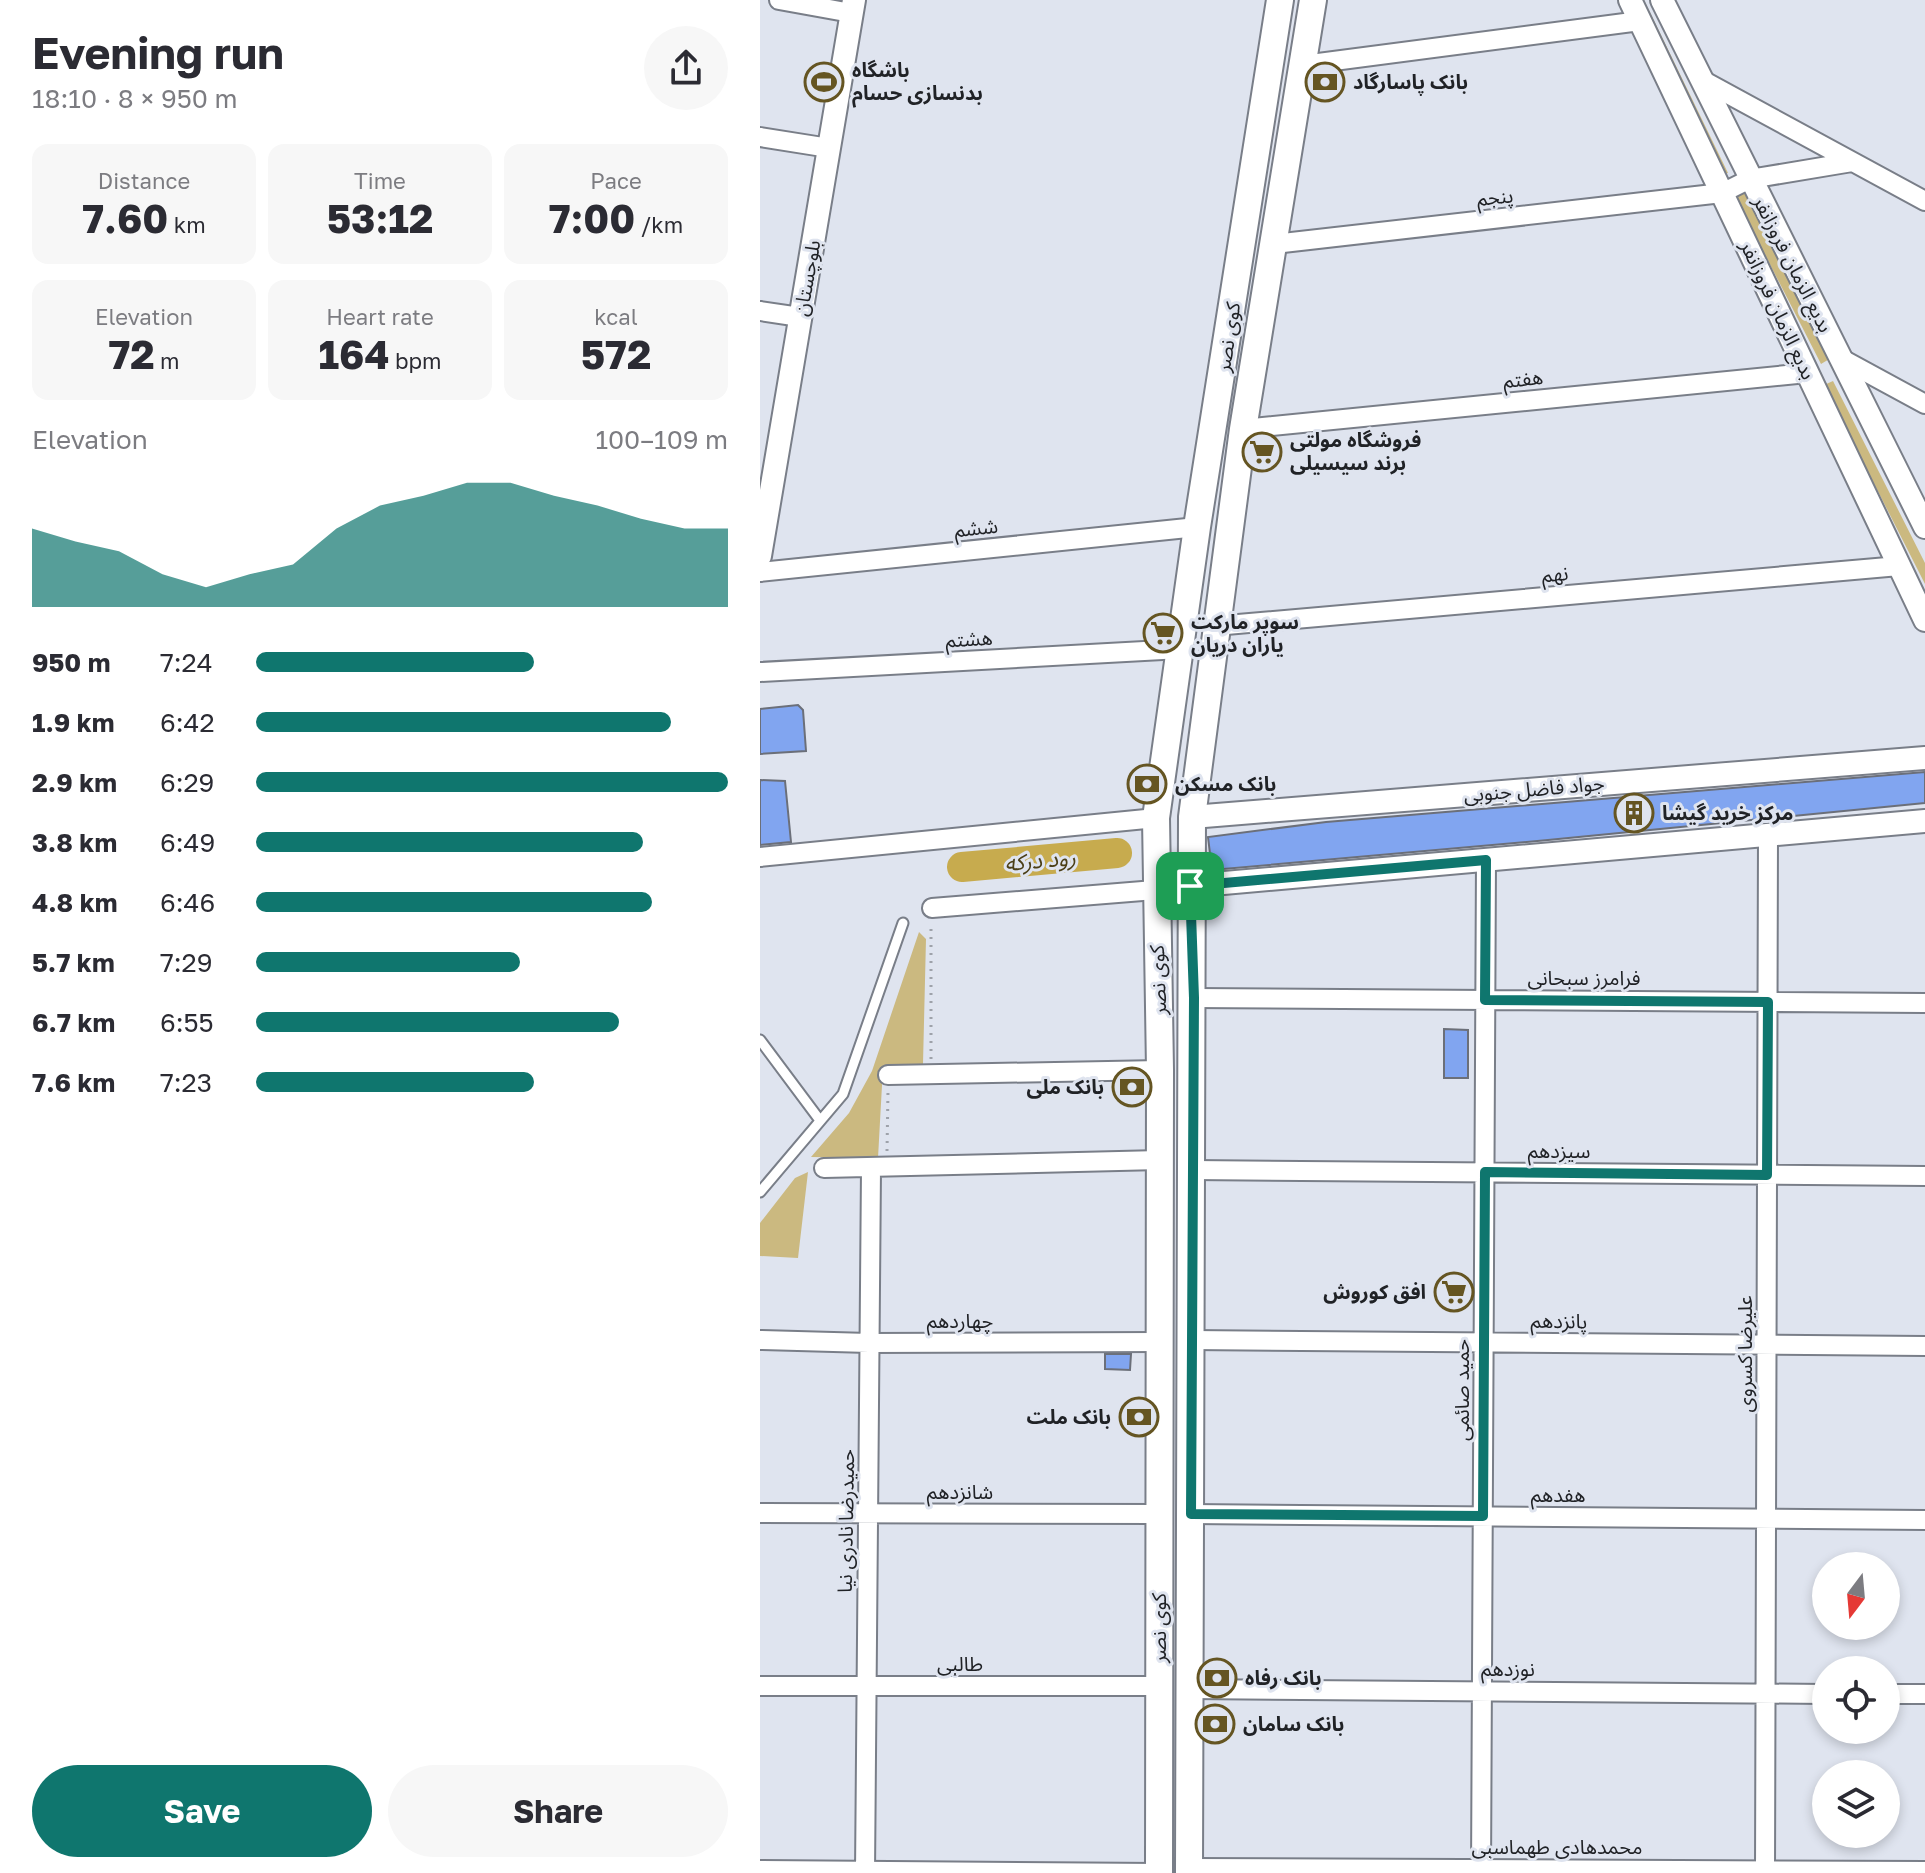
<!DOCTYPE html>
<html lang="en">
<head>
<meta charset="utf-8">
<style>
	body { margin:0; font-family:"Golos Text","Noto Sans Arabic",sans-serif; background:#f7f7f7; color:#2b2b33; height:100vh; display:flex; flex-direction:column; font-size:30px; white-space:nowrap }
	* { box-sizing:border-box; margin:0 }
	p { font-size:26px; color:#7c7c81 }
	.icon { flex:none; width:44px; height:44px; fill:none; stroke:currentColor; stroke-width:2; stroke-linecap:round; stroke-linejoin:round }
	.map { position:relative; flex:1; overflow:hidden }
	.details { display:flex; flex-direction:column; background:#fff; width:760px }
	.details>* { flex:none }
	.needle { width:52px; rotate:196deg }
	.fabs { position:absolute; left:1052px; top:1552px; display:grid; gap:16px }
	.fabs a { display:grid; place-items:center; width:88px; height:88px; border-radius:50%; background:#fff; box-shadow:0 4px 12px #0003; font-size:40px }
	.pin { position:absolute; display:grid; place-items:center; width:68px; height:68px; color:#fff; margin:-34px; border-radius:16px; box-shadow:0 4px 12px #0006 }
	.round { display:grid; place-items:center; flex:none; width:84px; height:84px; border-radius:42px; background:#f7f7f7 }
	.headline { display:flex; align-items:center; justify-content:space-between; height:136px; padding:0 32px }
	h1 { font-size:44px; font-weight:700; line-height:60px }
	.stats { display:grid; grid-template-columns:repeat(3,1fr); gap:12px; height:136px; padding:8px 32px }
	.stats div { display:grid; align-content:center; border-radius:16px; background:#f7f7f7; text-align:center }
	.stats b { font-size:40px; font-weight:700 }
	.stats small { font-size:22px; font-weight:400 }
	.stats p { font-size:22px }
	.chart { height:224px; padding:16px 32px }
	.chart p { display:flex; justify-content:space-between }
	.chart svg { width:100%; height:144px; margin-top:8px; fill:#0f766e; opacity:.7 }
	.primary-button { display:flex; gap:16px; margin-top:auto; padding:16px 32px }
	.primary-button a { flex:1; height:92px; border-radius:48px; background:#0f766e; color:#fff; font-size:32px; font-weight:700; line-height:92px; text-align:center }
	.primary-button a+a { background:#f7f7f7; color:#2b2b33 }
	ul { padding:0 32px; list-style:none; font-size:26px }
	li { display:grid; grid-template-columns:128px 96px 1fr; align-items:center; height:60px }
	li i { height:20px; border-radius:10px; background:#0f766e }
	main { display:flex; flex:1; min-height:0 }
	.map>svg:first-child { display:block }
	.green { fill:#cbb980 }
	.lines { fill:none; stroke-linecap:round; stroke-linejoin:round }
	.river { stroke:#c7ab4e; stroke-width:30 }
	.building { fill:#81a5f0; stroke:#6b6f79; stroke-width:2 }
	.service-casing { stroke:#797e88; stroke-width:13 }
	.minor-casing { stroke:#797e88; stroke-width:22 }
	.tertiary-casing { stroke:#797e88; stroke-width:26 }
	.secondary-casing { stroke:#797e88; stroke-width:30 }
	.path { stroke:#9ea2aa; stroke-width:3; stroke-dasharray:2 6; stroke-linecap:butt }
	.service { stroke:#fff; stroke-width:9 }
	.minor { stroke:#fff; stroke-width:18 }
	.tertiary { stroke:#fff; stroke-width:22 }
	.secondary { stroke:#fff; stroke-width:26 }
	.route-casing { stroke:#fff; stroke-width:16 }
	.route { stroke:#0f766e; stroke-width:10 }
	.labels { text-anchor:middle; stroke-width:6; stroke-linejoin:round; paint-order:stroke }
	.poi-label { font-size:20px; font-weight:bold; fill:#202226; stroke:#dfe4ef; text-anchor:start }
	.street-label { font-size:20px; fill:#202226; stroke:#dfe4ef }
	.water-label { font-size:22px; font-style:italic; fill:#4b3f17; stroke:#dfe4ef }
</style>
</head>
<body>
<main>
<section class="details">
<div class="headline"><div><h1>Evening run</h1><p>18:10 · 8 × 950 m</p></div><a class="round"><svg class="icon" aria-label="share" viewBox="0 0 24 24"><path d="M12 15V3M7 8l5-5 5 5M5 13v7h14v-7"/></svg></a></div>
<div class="stats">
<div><p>Distance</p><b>7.60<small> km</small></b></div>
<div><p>Time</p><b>53:12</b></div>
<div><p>Pace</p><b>7:00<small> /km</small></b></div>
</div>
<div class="stats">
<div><p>Elevation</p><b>72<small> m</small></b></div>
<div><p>Heart rate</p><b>164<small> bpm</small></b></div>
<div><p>kcal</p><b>572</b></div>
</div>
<div class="chart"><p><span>Elevation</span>100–109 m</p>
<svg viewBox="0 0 160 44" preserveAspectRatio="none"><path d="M0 44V20L10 24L20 27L30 34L40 38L50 34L60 31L70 20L80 13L90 10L100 6L110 6L120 10L130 13L140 17L150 20L160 20V44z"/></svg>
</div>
<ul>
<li><b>950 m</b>7:24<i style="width:59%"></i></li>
<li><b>1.9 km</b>6:42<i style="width:88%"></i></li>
<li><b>2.9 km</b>6:29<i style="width:100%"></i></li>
<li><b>3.8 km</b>6:49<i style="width:82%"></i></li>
<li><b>4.8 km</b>6:46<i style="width:84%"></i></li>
<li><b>5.7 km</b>7:29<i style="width:56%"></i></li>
<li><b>6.7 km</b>6:55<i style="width:77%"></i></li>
<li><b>7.6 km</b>7:23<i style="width:59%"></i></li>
</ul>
<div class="primary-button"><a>Save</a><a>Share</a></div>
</section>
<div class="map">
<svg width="1165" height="1873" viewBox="0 0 1165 1873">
	<rect width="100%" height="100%" fill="#dfe4ef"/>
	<path class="green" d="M871,0H884L968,173L958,176Z
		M985,192L1071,358L1061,364L975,196Z
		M1073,381L1165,563V584L1064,385Z
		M159,932L166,939L163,1064L123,1067L118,1158L51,1157L89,1113L112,1071Z
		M48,1172L38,1258L0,1256V1223L35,1178Z"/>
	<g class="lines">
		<path class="river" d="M202,867L357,853"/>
	</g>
	<path class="building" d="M38,705L43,710L46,751L0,754V709Z
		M1165,772V803L788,840L452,870L448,837L566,822Z
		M0,780L25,781L31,842L0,845Z
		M684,1029L708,1030V1078H684Z
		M345,1354H371L370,1370L345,1369Z"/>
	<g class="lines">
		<defs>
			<path id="service" d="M0,1040L59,1119
				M0,1192L83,1094L143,923"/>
			<path id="minor" d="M19,0L91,13
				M543,65L880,21
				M944,81L1165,201
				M0,137L69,148
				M514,244L962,193L990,179L1092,162
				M0,311L40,317
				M1082,359L1165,404
				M483,429L1047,373
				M0,572L437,527
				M455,626L1139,566
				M0,672L421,649
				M0,857L396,818
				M172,908L395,890
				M434,998L1165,1003
				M128,1075L400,1070
				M64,1168L400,1160
				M433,1170L1165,1176
				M0,1340L109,1343L400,1342
				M432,1340L1165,1346
				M0,1513L399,1514
				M431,1514L1165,1520
				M0,1686H399
				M430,1689L1066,1694
				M1126,1694H1165
				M429,1868L1165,1871
				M0,1870L399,1873
				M105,1873L111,1169
				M721,1873L726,860
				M1005,1873L1008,835"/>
			<path id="tertiary" d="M870,0L1165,620
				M902,0L1165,527
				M0,556L94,0
				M432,817L1165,758
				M430,886L1165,821"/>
			<path id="secondary" d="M399,1873L400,1070L396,818L437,527L520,0
				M429,1873L432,817L483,429L553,0"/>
		</defs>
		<use href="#service" class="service-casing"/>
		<use href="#minor" class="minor-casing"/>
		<use href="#tertiary" class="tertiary-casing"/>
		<use href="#secondary" class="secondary-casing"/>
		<path class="path" d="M171,1059V927
			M127,1151L128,1091"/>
		<use href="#service" class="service"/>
		<use href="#minor" class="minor"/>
		<use href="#tertiary" class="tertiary"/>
		<use href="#secondary" class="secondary"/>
	</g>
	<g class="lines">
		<defs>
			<path id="route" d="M726,860L725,1000L1008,1002L1007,1175L725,1172L723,1516L431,1514L434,998L430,886Z"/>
		</defs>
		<use href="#route" class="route-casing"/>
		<use href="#route" class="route"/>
	</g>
	<defs>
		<symbol id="stadium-ring" viewBox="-11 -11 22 22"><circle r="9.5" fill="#dfe4ef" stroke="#655522" stroke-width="1.5"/><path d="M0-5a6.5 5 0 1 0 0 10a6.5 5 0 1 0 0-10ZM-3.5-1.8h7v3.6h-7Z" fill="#655522"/></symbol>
		<symbol id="bank-ring" viewBox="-11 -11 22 22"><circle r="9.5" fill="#dfe4ef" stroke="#655522" stroke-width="1.5"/><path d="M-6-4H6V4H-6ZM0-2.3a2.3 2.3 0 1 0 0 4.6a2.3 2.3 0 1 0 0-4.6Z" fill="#655522"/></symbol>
		<symbol id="supermarket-ring" viewBox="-11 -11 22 22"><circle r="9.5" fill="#dfe4ef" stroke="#655522" stroke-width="1.5"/><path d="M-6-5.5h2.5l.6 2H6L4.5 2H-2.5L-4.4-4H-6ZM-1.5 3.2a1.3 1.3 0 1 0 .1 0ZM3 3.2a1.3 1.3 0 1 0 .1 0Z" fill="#655522"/></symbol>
		<symbol id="building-ring" viewBox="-11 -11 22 22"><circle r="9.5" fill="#dfe4ef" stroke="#655522" stroke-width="1.5"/><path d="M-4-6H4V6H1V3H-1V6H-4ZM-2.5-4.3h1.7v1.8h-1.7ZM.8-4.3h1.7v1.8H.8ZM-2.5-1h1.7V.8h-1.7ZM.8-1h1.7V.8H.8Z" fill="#655522"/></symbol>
	</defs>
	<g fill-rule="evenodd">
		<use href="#stadium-ring" x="42" y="60" width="44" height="44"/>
		<use href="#bank-ring" x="543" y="60" width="44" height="44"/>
		<use href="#supermarket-ring" x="480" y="430" width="44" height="44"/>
		<use href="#supermarket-ring" x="381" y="611" width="44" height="44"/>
		<use href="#bank-ring" x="365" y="762" width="44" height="44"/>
		<use href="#building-ring" x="852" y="791" width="44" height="44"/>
		<use href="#bank-ring" x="350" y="1065" width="44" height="44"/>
		<use href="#supermarket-ring" x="672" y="1270" width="44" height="44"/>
		<use href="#bank-ring" x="357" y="1395" width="44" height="44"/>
		<use href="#bank-ring" x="435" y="1656" width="44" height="44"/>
		<use href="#bank-ring" x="433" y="1702" width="44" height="44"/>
	</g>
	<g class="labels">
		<g class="poi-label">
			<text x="92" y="77">باشگاه<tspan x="92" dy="23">بدنسازی حسام</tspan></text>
			<text x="593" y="89">بانک پاسارگاد</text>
			<text x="530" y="447">فروشگاه مولتی<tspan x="530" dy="23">برند سیسیلی</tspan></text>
			<text x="431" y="629">سوپر مارکت<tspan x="431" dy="23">یاران دریان</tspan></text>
			<text x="415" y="791">بانک مسکن</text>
			<text x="902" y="820">مرکز خرید گیشا</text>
			<text x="344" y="1094" text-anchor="end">بانک ملی</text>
			<text x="666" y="1299" text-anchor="end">افق کوروش</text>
			<text x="351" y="1424" text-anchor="end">بانک ملت</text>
			<text x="485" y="1685">بانک رفاه</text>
			<text x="483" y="1731">بانک سامان</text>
		</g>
		<g class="street-label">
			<text transform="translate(735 197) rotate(-6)" y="7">پنجم</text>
			<text transform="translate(1033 264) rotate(63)" y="7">بدیع الزمان فروزانفر</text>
			<text transform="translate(47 278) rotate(-80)" y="7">بلوچستان</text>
			<text transform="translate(1018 310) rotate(65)" y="7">بدیع‌ الزمان فروزانفر</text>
			<text transform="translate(468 337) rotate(-81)" y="7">کوی نصر</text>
			<text transform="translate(763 379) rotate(-6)" y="7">هفتم</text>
			<text transform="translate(216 528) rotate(-6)" y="7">ششم</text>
			<text transform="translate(795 574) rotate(-5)" y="7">نهم</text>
			<text transform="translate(209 639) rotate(-3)" y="7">هشتم</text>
			<text transform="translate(774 789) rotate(-5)" y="7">جواد فاضل جنوبی</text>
			<text x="824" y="985">فرامرز سبحانی</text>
			<text transform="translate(398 980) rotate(-92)" y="7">کوی نصر</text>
			<text x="799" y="1158">سیزدهم</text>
			<text x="200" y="1328">چهاردهم</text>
			<text transform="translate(799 1321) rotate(1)" y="7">پانزدهم</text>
			<text transform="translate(985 1354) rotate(-90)" y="7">علیرضا کسروی</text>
			<text transform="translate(702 1390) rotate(-90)" y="7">حمید صائمی</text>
			<text x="200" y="1499">شانزدهم</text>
			<text x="798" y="1502">هفدهم</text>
			<text transform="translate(86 1521) rotate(-89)" y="7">حمیدرضا نادری نیا</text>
			<text transform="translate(399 1628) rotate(-90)" y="7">کوی نصر</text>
			<text x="200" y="1671">طالبی</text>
			<text x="748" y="1676">نوزدهم</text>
			<text x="797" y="1854">محمدهادی طهماسبی</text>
		</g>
		<g class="water-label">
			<text transform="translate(280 860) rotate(-5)" y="8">رود درکه</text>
		</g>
	</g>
</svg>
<div class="fabs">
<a><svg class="needle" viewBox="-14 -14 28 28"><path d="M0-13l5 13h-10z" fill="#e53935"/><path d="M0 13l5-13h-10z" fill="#7c7c81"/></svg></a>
<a><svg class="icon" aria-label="locate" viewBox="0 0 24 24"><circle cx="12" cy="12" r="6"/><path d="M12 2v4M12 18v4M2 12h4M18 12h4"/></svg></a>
<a><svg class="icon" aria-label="layers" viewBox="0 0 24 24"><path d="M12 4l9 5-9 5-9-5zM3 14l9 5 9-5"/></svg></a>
</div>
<div class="pin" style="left:430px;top:886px;background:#1e9e55"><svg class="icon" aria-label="arrive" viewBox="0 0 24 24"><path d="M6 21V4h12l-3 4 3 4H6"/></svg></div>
</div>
</main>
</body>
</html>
